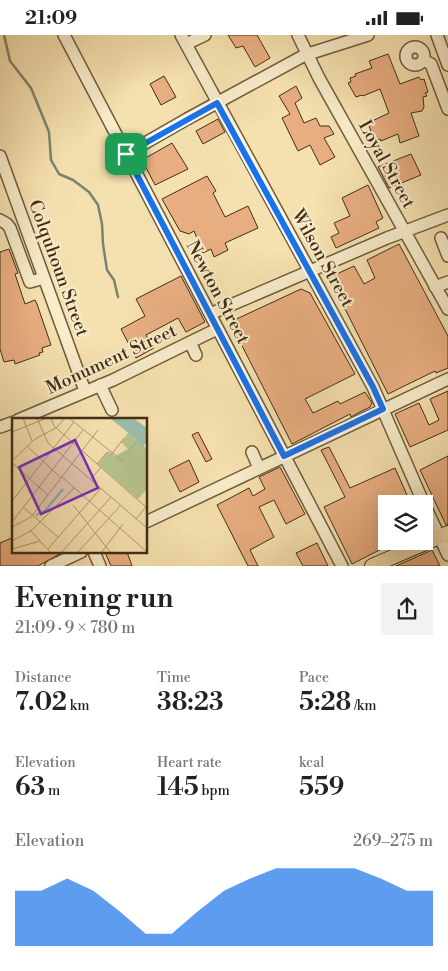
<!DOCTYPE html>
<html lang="en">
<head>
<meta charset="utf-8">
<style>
	body { margin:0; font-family:"Libre Bodoni",serif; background:#f2f2f2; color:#222; height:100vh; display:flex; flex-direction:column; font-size:19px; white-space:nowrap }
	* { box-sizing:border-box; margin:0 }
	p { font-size:16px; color:#767676 }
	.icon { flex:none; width:28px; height:28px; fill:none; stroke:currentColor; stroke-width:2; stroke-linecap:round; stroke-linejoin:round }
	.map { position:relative; height:531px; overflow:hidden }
	.details { display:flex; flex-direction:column; background:#fff; flex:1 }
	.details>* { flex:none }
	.fabs { position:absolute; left:378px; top:460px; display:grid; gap:10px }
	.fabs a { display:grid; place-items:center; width:55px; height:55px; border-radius:0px; background:#fff; box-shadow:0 5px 20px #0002; font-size:25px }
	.pin { position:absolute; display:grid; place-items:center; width:42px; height:42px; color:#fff; margin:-21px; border-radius:10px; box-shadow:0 2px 8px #0006 }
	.round { display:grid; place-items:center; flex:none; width:52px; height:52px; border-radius:0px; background:#f2f2f2 }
	.summary { display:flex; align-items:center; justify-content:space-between; height:85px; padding:0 15px }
	h1 { font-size:28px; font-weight:600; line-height:38px }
	.figures { display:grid; grid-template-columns:repeat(3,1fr); gap:8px; height:85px; padding:5px 15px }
	.figures div { display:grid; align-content:center }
	.figures b { font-size:25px; font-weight:600 }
	.figures small { font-size:14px; font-weight:400 }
	.figures p { font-size:14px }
	.chart { height:140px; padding:10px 15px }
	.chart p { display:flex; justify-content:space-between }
	.chart svg { width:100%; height:90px; margin-top:5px; fill:#1a73e8; opacity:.7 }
	.status { display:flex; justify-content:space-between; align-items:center; height:35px; padding:0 25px; background:#fff; direction:ltr }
	.status svg { height:14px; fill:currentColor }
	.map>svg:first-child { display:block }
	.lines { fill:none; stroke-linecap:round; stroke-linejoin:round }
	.stream { stroke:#788471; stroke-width:2.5 }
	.building { fill:#e8ae81; stroke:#422e14 }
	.minor-casing { stroke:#6f5b3b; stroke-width:14 }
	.major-casing { stroke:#422e14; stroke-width:16 }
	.minor { stroke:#f8eccb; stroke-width:11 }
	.major { stroke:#f5e1af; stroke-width:14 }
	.route-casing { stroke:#fff; stroke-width:10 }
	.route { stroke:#1a73e8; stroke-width:6 }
	.labels { text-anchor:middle; stroke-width:4; stroke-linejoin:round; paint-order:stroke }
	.street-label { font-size:18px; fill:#422e14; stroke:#f8eccb }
	.inset-river { fill:none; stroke:#9cbdaf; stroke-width:2.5 }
	.inset-road { fill:none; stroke:#ad9971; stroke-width:1 }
	.view { fill:#7b2cbf; fill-opacity:0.15; stroke:#7b2cbf; stroke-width:2.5 }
	.inset-edge { fill:none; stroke:#422e14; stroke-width:2.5 }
</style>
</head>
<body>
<div class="status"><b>21:09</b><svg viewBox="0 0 49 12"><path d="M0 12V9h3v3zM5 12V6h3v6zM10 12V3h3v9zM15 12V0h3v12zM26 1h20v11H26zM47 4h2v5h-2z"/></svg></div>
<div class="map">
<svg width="448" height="531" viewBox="0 0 448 531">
	<rect width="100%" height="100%" fill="#f5e1af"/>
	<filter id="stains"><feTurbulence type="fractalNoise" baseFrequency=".004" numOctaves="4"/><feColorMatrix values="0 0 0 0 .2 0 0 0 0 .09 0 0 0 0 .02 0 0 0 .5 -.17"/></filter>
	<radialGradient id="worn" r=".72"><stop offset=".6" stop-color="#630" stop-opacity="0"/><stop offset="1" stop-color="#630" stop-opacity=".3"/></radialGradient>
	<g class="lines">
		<path class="stream" d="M4,0L10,26L31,53L49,97L51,125L59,139L73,145L89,157L98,170L102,189L103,209L107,235L114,245L118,262"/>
	</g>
	<path class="building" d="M228,0H257L270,23L255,32L243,11L236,13Z
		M388,19L400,49L419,42L421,45L424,44L428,57L425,58L427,61L423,62L424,72L422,76L411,78L419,101L400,108L398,99L381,106L380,104L375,106L373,102L370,103L368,97L371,96L368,88L389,78L380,54L363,61L362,60L356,62L348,48L351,47L350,43L356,41L355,39L372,33L369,26Z
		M164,41L176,62L161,70L150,49Z
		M296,51L302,63L295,68L304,88L316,83L320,91H329L334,99L324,103L335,122L320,130L310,110L298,116L282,83L290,79L279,61Z
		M218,84L225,97L203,109L196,96Z
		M172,108L188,134L155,150L142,125Z
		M411,119L421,140L389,153L378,132Z
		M207,141L216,156L213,158L225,182L248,171L258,193L225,208L228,215L214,222L211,214L203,218L194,196L189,199L180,196L162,164Z
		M368,150L383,183L376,187L379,193L336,213L331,202L339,198L334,188L350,181L342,163Z
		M399,209L448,301V333L436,338L435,336L388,359L339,262L328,243L354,231L364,249L375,243L367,225Z
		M9,214L18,238L15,239L25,269L35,265L37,269L51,310L42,313L43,317L39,318L40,320L15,329L14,325L4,327L0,314V217Z
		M181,241L205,287L186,297L178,283L146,300L154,313L136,323L121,294L145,281L136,264Z
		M301,254L310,258L355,339L305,364L313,378L338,366L340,369L365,357L372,368L370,372L360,377L351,382L350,379L292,409L230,287Z
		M448,356V395L410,412L395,379L419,368L429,390L439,385L430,364Z
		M198,397L212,424L206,427L192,400Z
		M329,412L350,453L395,433L411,469H386V506H397L352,529L324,472L345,462L321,415Z
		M448,421V489L446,490L420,435Z
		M189,425L199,447L180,457L169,435Z
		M280,432L305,479L286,489L274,465L259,472L274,502L250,515L258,531H248L217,470L249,453L253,461L265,454L259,442Z
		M14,502V517H63L38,531H0V508Z
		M317,508L328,531H303L296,518Z
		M432,515L440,531H396Z
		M105,517H127L132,531H111Z"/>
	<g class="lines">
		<defs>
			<path id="minor" d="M64,0L342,531
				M181,0L373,352L424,469
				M298,0L319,43L448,274
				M437,0L448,30
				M186,9L205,0
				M406 21a9 9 0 1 1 18 0a9 9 0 1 1-18 0Z
				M423,25L431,29L448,74
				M126,119L187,84L305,20L368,0
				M0,121L85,356
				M0,185L7,189L10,193L30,247L44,243
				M441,203L448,221
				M435,252L448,247
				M210,279L387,203L448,180
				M190,307L196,320
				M100,350L112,375
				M18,385L113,345L217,294
				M0,392L14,387
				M252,417L259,433
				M424,469L448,520
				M146,487L448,344
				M94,517L100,531
				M51,531L81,517"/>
			<path id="major" d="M372,531L448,498"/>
		</defs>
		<use href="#minor" class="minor-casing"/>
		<use href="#major" class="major-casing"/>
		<use href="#minor" class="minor"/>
		<use href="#major" class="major"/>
	</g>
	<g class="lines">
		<defs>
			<path id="route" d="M217,68L373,352L383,374L284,421L126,119Z"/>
		</defs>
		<use href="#route" class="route-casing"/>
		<use href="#route" class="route"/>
	</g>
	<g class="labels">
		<g class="street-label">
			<text transform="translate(387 129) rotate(61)" y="6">Loyal Street</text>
			<text transform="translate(323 223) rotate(61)" y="6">Wilson Street</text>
			<text transform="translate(59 233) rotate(70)" y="6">Colquhoun Street</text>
			<text transform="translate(218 257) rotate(62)" y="6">Newton Street</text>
			<text transform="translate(111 324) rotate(-25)" y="6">Monument Street</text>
		</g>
	</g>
	<g transform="translate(12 383)">
		<rect width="135" height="135" fill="#f5e1af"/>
		<path d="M117,14L135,34V71L126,81L86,46L96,33L103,38L116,31L109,24Z" fill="#b6c48f"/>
		<path d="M98,0H121L135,10V26H131L135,34L126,24L116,35L104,39L114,35L125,22Z" fill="#9cbdaf"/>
		<path class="inset-river" d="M24,97L32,94L51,71"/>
		<path class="inset-road" d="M11,0L20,23M25,0L36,25L135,110M39,0L42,8L135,90M57,0L112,44M0,14L35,0M15,28L49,60M99,37L112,20M0,43L23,21L44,10L53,0M0,45L36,77M85,46L95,34M50,59L135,134M79,61L89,49M0,83L62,4M61,87L99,135M11,89L46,119M124,101L134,89M0,104L71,12M0,109L19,99L86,12M19,113L39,135M0,123L20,112L63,69M0,131L28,123M36,131L89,70M49,135L99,79M65,135L109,87M89,135L111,106"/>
		<path class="view" d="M63,22L86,70L29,96L7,49Z"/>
		<rect width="135" height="135" class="inset-edge"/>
	</g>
	<rect width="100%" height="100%" filter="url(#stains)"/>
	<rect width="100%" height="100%" fill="url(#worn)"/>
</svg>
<div class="fabs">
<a><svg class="icon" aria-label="layers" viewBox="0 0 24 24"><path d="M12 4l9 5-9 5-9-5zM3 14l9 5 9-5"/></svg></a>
</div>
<div class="pin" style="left:126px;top:119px;background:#1e9e55"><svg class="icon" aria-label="arrive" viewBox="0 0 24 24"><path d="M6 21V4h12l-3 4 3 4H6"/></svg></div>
</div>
<section class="details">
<div class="summary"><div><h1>Evening run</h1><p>21:09 · 9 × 780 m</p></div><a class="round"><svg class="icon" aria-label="share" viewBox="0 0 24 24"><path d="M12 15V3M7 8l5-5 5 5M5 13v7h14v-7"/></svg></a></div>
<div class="figures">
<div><p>Distance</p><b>7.02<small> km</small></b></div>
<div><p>Time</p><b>38:23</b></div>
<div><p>Pace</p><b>5:28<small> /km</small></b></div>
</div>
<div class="figures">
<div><p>Elevation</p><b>63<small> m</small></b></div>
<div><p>Heart rate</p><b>145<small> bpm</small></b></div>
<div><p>kcal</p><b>559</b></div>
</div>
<div class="chart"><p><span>Elevation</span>269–275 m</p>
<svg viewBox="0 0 160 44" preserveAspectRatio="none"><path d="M0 44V17L10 17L20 11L30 17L40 27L50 38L60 38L70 27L80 17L90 11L100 6L110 6L120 6L130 6L140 11L150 17L160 17V44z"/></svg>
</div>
</section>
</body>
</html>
